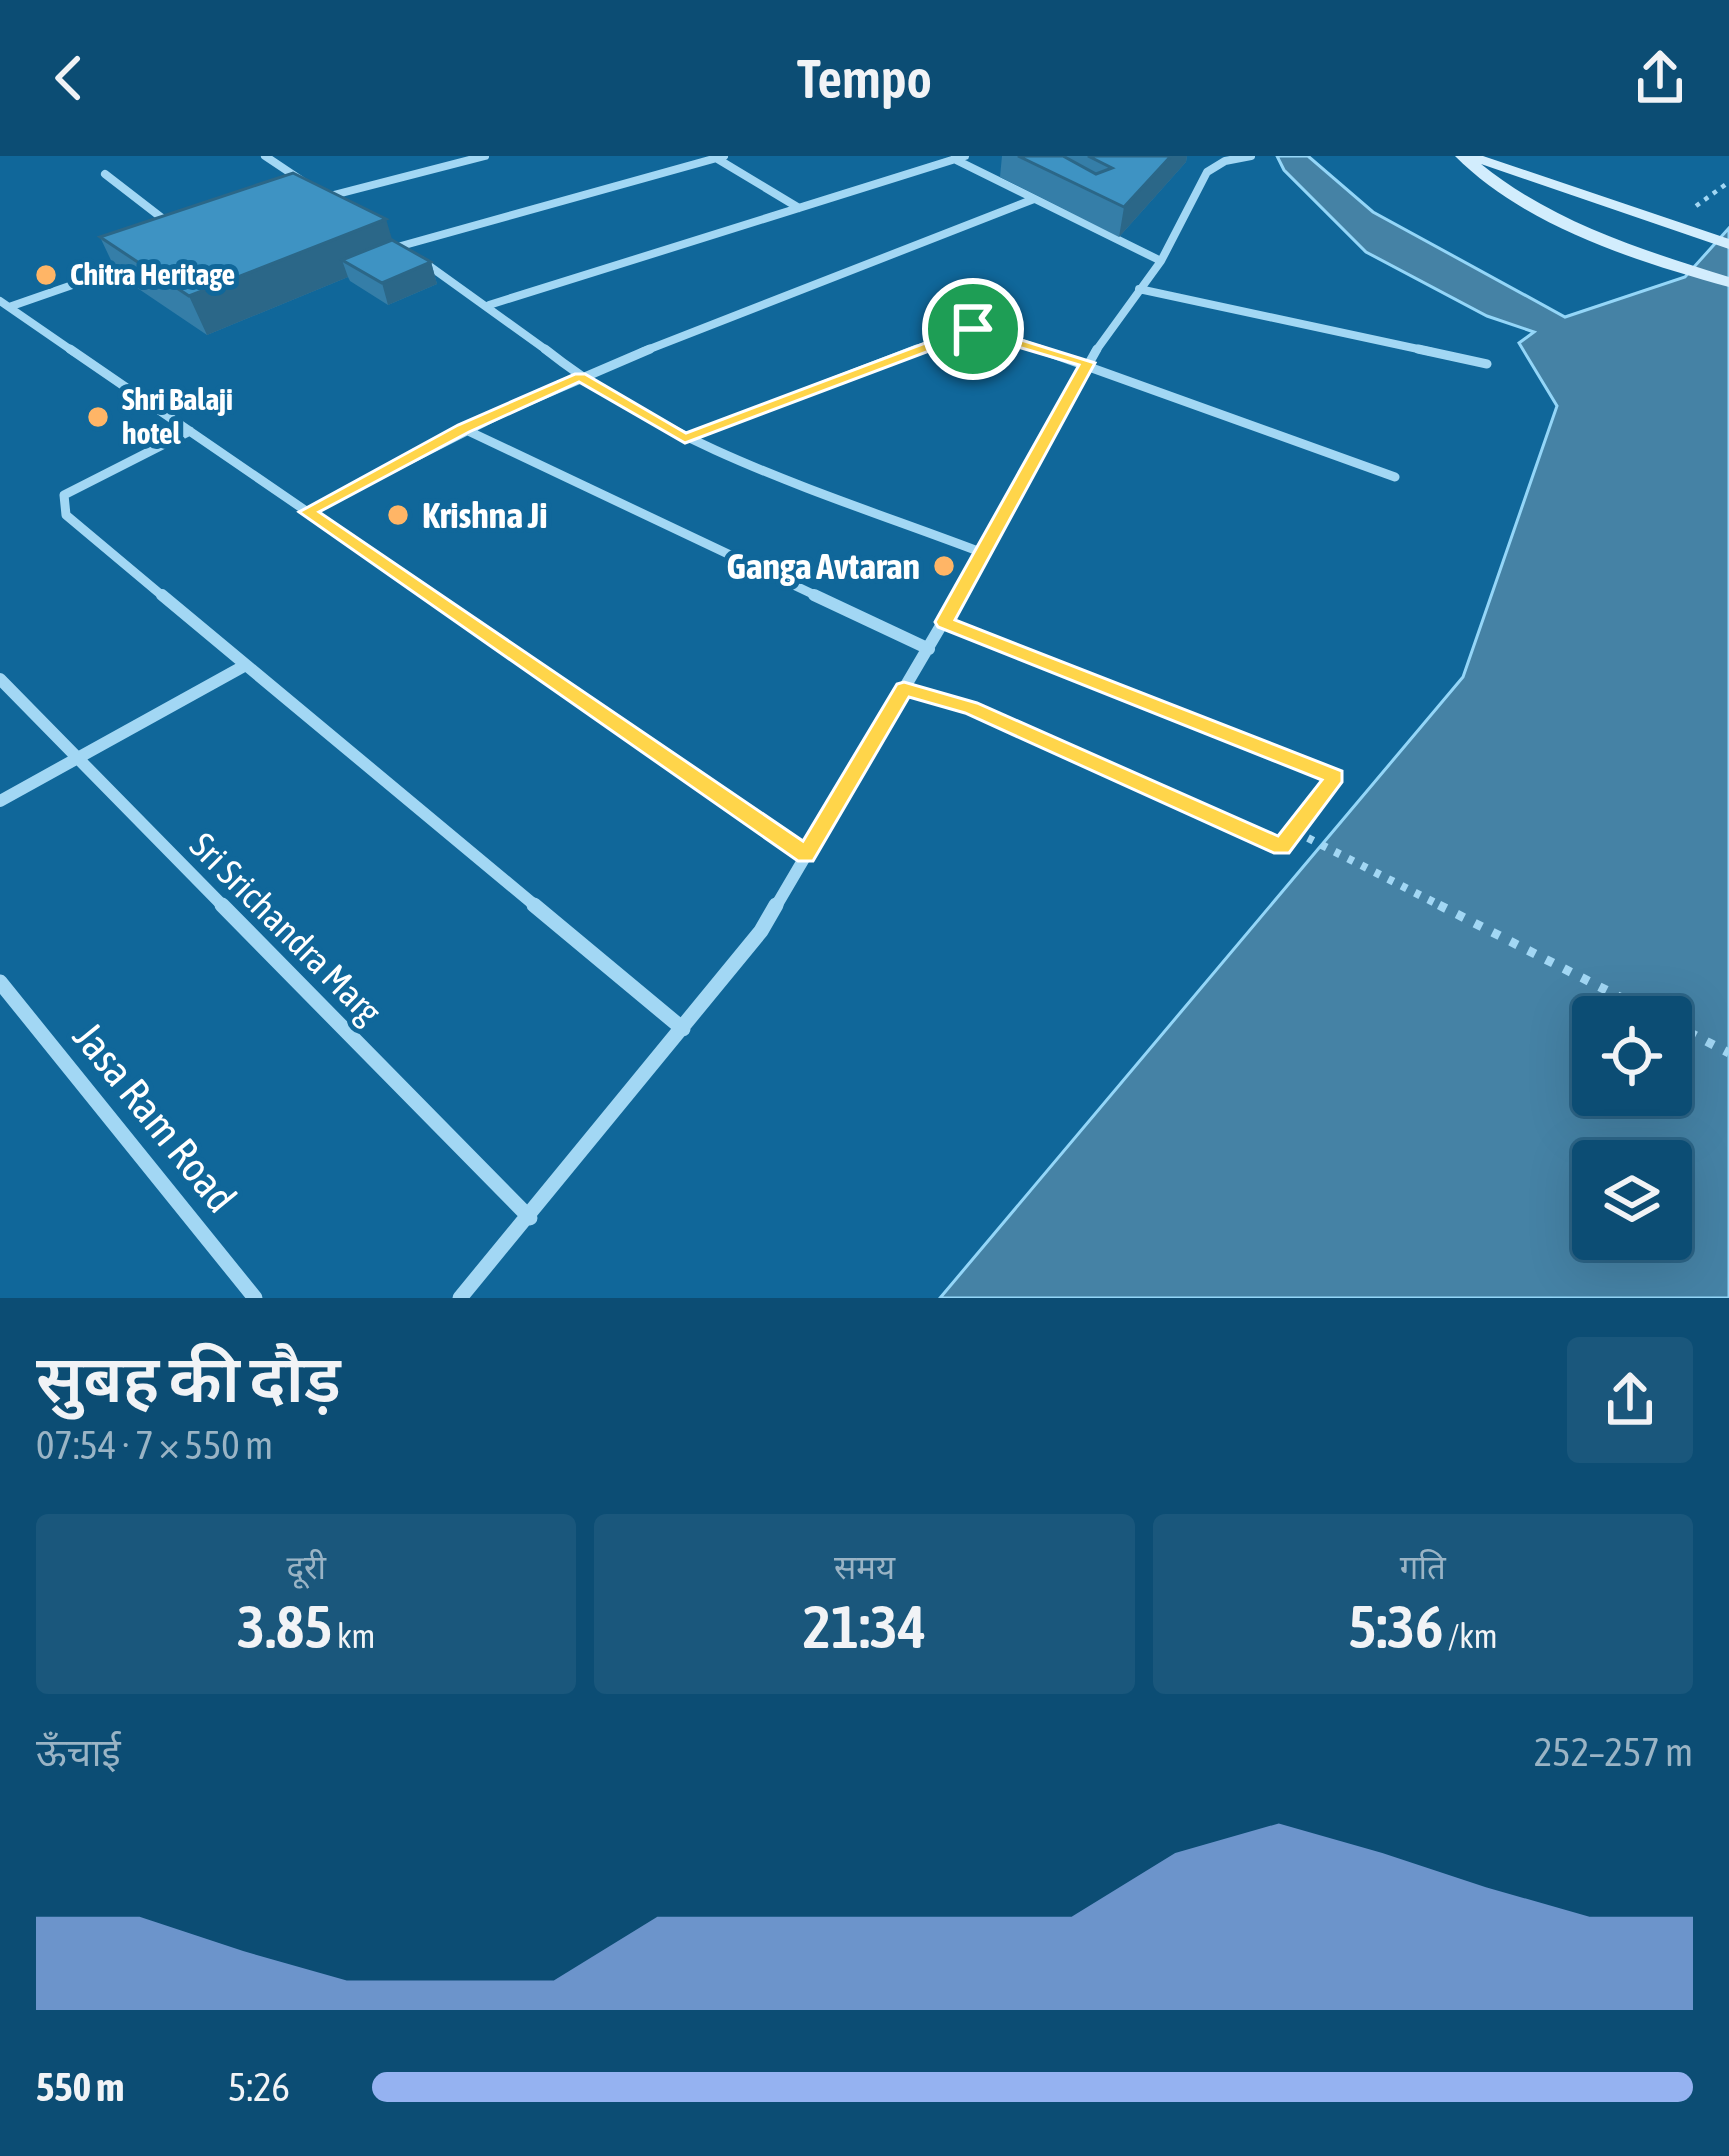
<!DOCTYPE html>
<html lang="hi">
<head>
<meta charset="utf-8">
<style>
	body { margin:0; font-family:"Asap Condensed","Noto Sans Devanagari",sans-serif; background:#1a577c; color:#f1f3f6; height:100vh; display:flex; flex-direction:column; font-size:45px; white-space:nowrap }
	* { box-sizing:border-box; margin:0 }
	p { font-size:39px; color:#9ab4c5 }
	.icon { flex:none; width:66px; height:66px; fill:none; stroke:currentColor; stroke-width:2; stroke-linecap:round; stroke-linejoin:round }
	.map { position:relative; height:1142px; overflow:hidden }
	.drawer { display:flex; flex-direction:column; background:#0c4d74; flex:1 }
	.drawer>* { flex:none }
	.tools { position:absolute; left:1572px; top:840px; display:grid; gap:24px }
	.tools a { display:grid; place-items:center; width:120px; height:120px; border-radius:12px; background:#0c4d74; box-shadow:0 12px 48px #0002,0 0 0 3px #2c6486; font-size:60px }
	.pin { position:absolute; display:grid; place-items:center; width:102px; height:102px; color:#fff; margin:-51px; border:6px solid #fff; border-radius:50%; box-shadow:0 3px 12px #0007 }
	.round { display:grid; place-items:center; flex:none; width:126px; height:126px; border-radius:12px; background:#1a577c }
	.overview { display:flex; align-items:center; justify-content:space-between; height:204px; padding:0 36px }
	h1 { font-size:66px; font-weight:600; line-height:90px }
	.figures { display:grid; grid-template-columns:repeat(3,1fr); gap:18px; height:204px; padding:12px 36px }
	.figures div { display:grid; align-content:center; border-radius:12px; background:#1a577c; text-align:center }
	.figures b { font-size:60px; font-weight:600 }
	.figures small { font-size:33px; font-weight:400 }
	.figures p { font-size:33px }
	.chart { height:336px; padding:24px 36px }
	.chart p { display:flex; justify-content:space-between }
	.chart svg { width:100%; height:216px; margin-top:12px; fill:#95b2f1; opacity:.7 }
	ul { padding:0 36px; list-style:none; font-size:39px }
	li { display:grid; grid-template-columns:192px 144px 1fr; align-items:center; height:90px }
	li i { height:30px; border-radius:15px; background:#95b2f1 }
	header { display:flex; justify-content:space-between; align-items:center; height:156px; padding:0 36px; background:#0c4d74; font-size:54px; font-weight:600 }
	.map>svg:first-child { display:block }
	.water { fill:#4582a5; stroke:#94d6f8; stroke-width:3; fill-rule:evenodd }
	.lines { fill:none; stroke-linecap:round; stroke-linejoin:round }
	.path-far2 { stroke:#a2d7f4; stroke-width:4.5; stroke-dasharray:4.5 6; stroke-linecap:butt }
	.path-far1 { stroke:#a2d7f4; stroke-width:8; stroke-dasharray:6 9; stroke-linecap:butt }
	.path { stroke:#a2d7f4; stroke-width:9; stroke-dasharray:8 12; stroke-linecap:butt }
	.street-far3 { stroke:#a2d7f4; stroke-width:8 }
	.street-far2 { stroke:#a2d7f4; stroke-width:9 }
	.street-far1 { stroke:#a2d7f4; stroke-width:12 }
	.street { stroke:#a2d7f4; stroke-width:15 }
	.secondary { fill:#d2edfd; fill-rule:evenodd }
	.wall { fill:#357ea8 }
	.shaded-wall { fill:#2b6788 }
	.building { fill:#3e93c3; stroke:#2b6788; stroke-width:3 }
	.route { fill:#ffd54a; stroke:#fff; stroke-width:3; fill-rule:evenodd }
	.poi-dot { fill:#ffb566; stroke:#10679a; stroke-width:4.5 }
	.labels { text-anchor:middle; stroke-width:10; stroke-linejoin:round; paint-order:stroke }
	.far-poi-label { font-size:30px; font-weight:bold; fill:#fff; stroke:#10679a; text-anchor:start }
	.poi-label { font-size:36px; font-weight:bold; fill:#fff; stroke:#10679a; text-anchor:start }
	.street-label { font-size:36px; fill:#fff; stroke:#10679a }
	.near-street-label { font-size:42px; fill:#fff; stroke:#10679a }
</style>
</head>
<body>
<header><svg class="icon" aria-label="back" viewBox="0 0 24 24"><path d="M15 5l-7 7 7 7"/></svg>Tempo<svg class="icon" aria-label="share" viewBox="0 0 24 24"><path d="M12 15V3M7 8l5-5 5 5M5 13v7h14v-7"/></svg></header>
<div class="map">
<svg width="1729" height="1142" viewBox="0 0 1729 1142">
	<rect width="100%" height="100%" fill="#10679a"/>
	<path class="water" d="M1277,0H1308L1373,56L1565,161L1685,121L1729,72V1142H940L1463,521L1557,250L1519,187L1534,176L1487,160L1366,96L1284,14ZM1593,861H1671V939H1593ZM1593,1005H1671V1083H1593Z"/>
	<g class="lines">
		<path class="path-far2" d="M1696,50L1729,26"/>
		<path class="path-far1" d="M1298,671L1318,645
			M1308,682L1445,752"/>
		<path class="path" d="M1439,749L1659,861
			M1671,867L1729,897"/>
		<path class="street-far3" d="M265,0L304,26
			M716,2L799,52
			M954,3L1161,105
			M105,18L171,69
			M322,42L485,0
			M401,90L724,0
			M421,104L549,196
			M1139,133L1432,196
			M0,145L74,196
			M489,149L965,0
			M9,151L127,110
			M642,196L1034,43
			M909,196C981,168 976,170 1047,196
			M1095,196L1161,105L1207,16L1225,5L1251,0"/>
		<path class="street-far2" d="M70,193L433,442
			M545,193C672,294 833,340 983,397
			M1039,193L1395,321
			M1418,193L1487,208
			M464,273L821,442
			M686,282L917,193
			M307,356L508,254L650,193
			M165,442L66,359L64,339L190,275
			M957,442L1097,193"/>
		<path class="street-far1" d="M162,439L538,752
			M428,439L806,698
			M814,439L929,493
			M944,466L1335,621
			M0,523L225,752
			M904,533L971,552L1282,691
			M0,645L244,510
			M775,752L959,439"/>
		<path class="street" d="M222,749L530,1062
			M534,749L683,873
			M0,826L255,1142
			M460,1142L761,775L776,749"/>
		<path class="secondary" d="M1455,0H1483L1729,83V93L1481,8C1553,66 1642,94 1729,121V131C1635,105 1526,71 1455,0Z"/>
	</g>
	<path class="wall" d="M1002,0H1187L1186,6L1119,81L1000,21Z
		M100,81L392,84L431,106L437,128L388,149L350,125L348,121L207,179L118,119Z"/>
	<path class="shaded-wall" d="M1171,0H1187L1186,6L1119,81L1124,51Z
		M386,63L397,100L342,104L348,121L207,179L189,140Z
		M431,106L437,128L388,149L382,127Z"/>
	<path class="building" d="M1018,0H1063L1096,18L1112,12L1088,0H1171L1124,51Z
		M293,17L386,63L189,140L100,81Z
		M392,84L431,106L382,127L342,104Z"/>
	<path class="route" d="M973,169L1095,207L955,464L1342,615V626L1289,697H1274L965,557L909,541L813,705H798L299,356L458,269L575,218H585L686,277ZM974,178L1079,209L935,466L938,471L1322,624L1278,680L977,547L904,526L897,528L803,685L319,356L469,276L579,226L685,287Z"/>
	<g class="poi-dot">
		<circle cx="46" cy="119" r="12"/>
		<circle cx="98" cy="261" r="12"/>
		<circle cx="398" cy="359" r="12"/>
		<circle cx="944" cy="410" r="12"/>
	</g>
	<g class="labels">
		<g class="far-poi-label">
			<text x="70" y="129">Chitra Heritage</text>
			<text x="122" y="254">Shri Balaji<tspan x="122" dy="34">hotel</tspan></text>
		</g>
		<g class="poi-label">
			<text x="422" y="372">Krishna Ji</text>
			<text x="920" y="423" text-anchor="end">Ganga Avtaran</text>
		</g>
		<g class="street-label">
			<text transform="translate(286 772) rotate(45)" y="13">Sri Srichandra Marg</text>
		</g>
		<g class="near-street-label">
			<text transform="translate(155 961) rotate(51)" y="15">Jasa Ram Road</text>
		</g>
	</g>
</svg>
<div class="tools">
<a><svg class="icon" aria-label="locate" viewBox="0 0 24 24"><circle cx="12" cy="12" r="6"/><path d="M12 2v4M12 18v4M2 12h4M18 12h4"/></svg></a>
<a><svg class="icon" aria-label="layers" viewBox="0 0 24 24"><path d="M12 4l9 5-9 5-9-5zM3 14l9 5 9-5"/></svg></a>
</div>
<div class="pin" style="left:973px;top:173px;background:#1e9e55"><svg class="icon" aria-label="arrive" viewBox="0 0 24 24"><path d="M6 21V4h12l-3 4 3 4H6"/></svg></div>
</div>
<section class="drawer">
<div class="overview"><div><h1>सुबह की दौड़</h1><p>07:54 · 7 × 550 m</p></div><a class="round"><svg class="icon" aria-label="share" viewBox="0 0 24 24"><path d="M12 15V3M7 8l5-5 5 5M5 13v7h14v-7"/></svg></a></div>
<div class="figures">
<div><p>दूरी</p><b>3.85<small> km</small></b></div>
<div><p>समय</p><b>21:34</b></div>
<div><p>गति</p><b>5:36<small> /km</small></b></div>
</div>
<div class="chart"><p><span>ऊँचाई</span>252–257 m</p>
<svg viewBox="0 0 160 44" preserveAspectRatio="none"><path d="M0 44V25L10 25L20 32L30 38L40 38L50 38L60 25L70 25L80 25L90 25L100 25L110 12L120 6L130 12L140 19L150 25L160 25V44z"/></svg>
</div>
<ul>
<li><b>550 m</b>5:26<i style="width:100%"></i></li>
</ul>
</section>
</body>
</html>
